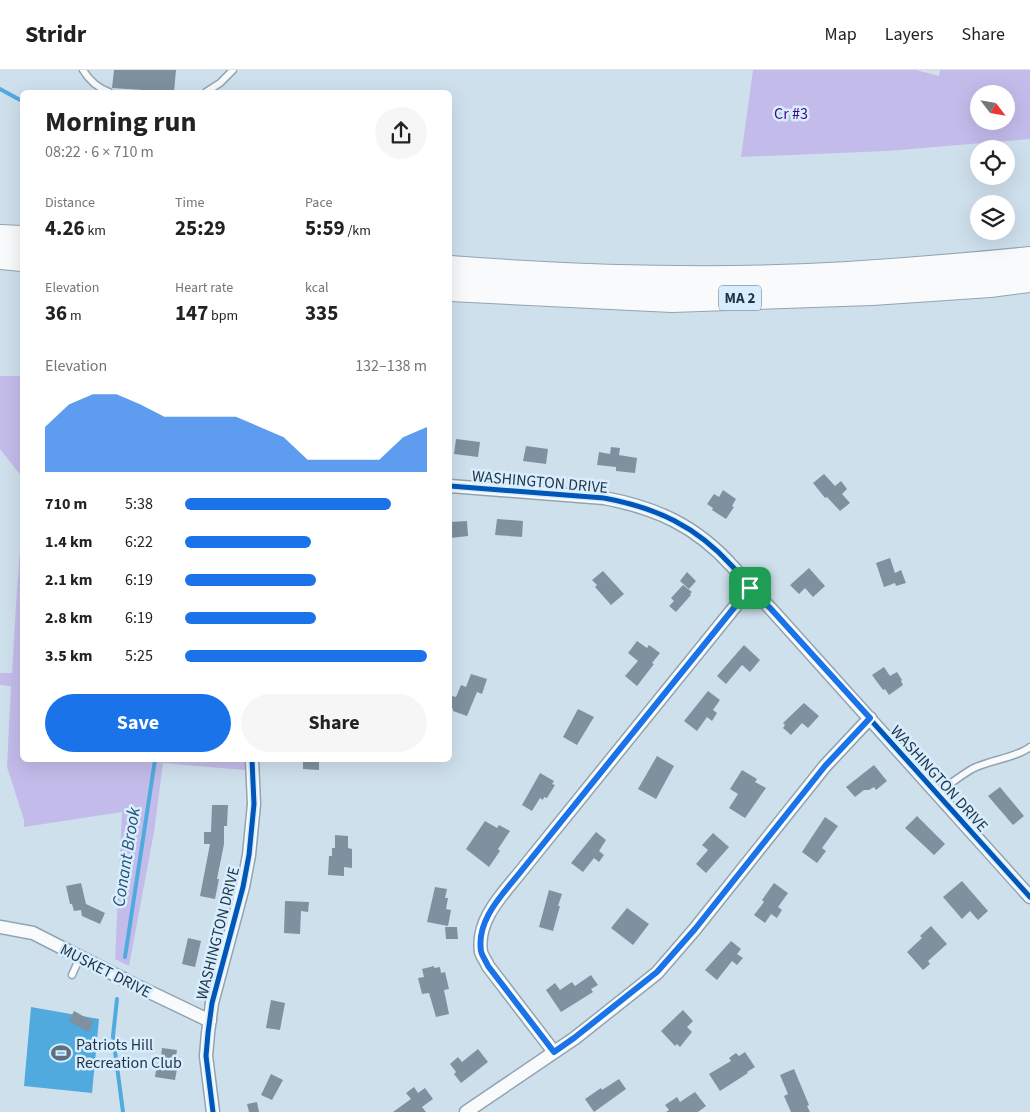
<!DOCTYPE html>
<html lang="en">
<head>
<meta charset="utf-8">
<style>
	body { margin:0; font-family:"Source Sans 3",sans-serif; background:#f6f6f6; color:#222; height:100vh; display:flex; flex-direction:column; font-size:19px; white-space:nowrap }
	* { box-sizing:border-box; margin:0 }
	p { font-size:16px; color:#767676 }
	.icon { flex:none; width:28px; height:28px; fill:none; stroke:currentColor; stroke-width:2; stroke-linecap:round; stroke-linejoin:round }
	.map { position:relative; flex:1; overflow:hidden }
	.details { position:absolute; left:20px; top:20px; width:432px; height:672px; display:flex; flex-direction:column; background:#fff; border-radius:8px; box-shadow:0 5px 20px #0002 }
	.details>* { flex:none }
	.needle { width:32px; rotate:121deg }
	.tools { position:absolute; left:970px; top:15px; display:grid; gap:10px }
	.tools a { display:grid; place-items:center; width:45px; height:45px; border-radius:50%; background:#fff; box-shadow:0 5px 20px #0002; font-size:25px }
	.pin { position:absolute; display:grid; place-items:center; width:42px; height:42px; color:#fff; margin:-21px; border-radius:10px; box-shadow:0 2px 8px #0006 }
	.round { display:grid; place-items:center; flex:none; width:52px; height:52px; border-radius:26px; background:#f6f6f6 }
	.headline { display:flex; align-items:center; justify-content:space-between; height:85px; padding:0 25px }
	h1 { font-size:28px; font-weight:700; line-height:38px }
	.stats { display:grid; grid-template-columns:repeat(3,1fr); gap:8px; height:85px; padding:5px 25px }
	.stats div { display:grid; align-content:center }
	.stats b { font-size:21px; font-weight:700 }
	.stats small { font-size:14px; font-weight:400 }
	.stats p { font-size:14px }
	.chart { height:140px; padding:10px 25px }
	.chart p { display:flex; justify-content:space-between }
	.chart svg { width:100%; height:90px; margin-top:5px; fill:#1a73e8; opacity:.7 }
	.primary-button { display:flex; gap:10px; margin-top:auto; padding:10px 25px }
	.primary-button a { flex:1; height:58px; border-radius:30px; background:#1a73e8; color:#fff; font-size:20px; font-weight:700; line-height:58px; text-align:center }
	.primary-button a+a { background:#f6f6f6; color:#222 }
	ul { padding:0 25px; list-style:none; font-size:16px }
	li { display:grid; grid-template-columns:80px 60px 1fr; align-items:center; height:38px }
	li i { height:12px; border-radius:6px; background:#1a73e8 }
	header { display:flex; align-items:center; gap:30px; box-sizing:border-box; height:70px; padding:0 25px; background:#fff; border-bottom:1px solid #e0e0e0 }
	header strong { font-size:24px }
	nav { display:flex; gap:28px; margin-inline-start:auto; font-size:18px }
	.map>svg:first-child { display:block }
	.green { fill:#c3bceb; fill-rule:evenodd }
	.water { fill:#50aadd }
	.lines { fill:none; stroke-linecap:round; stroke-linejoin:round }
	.stream { stroke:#50aadd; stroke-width:4 }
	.building { fill:#7f919e }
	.lane-casing { stroke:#92a4b1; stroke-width:9 }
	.street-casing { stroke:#92a4b1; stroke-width:15 }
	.highway-casing { stroke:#92a4b1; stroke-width:26 }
	.lane { stroke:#f8fafc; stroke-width:6 }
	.street { stroke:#f8fafc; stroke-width:12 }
	.highway { stroke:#f8fafc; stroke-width:24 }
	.cycleway-casing { stroke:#d8eefe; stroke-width:8 }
	.cycleway { stroke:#0057b8; stroke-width:5 }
	.route-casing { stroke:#fff; stroke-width:10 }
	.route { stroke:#1a73e8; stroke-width:6 }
	.labels { text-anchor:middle; stroke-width:5; stroke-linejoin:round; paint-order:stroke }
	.shield { fill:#d8eefe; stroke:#566c7c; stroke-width:1 }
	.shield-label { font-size:15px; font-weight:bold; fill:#1f3444 }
	.park-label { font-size:16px; fill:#47067d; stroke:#d8eefe }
	.street-label { font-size:16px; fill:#1f3444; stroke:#d8eefe }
	.poi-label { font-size:16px; fill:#1f3444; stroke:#d8eefe; text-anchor:start }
	.water-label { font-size:18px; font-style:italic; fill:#285370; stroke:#d8eefe }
</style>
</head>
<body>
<header>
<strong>Stridr</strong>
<nav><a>Map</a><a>Layers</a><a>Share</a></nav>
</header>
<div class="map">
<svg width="1030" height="1042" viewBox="0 0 1030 1042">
	<rect width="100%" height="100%" fill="#cfe0ed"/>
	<path class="green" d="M753,0H916L939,6L940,0H1030V69L887,81L741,87ZM979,24H1006V51H979Z
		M0,306H22V407L0,379Z
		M22,455V690H245V700L163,693L154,762L129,896L115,889L122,742L24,757V750L7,697L11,616L0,615V603H12L17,520Z"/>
	<path class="water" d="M31,937L99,949L92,1023L24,1016Z"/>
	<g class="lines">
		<path class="stream" d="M0,19L22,31
			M125,887L155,690
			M117,929L113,966L123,1042"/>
	</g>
	<path class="building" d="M114,0H176L174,22L112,18Z
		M456,369L480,372L478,387L454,384Z
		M526,376L548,379L546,394L523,391Z
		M611,377L620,378L619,385L637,388L635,403L616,401V397L597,395L599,382L610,384Z
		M824,404L835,416L841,411L847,419L842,424L850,433L840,441L827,427L825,428L813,413Z
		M723,420L736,429L732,436L734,437L726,449L712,440L713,438L707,434L714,424L719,427Z
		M497,449L523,451L522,467L495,465Z
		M467,451L468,466L450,468V452Z
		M890,488L895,503L901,500L906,513L896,516L895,513L884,517L876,493Z
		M809,498L825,516L813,527L805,518L799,524L790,515Z
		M603,501L624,524L611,535L595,517L597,515L592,510Z
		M687,502L696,511L689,519L680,511Z
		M683,515L692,522L690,524L691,525L676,542L669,536L674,531L671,528Z
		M637,571L647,578L649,575L660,583L652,593L654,594L637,616L625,606L638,591L628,583Z
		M744,575L760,590L750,602L742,595L726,614L717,606Z
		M884,597L890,606L897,602L902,610L901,611L903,615L889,625L885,619L883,620L872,605Z
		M471,604L487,609L482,624L477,622L467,646L453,641V639L450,637V632L452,626L456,627L461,615L466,617Z
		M708,621L720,630L713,640L717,643L712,651L707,647L697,661L684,651Z
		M804,633L819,646L808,658L802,653L791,665L783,658L785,655L783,653Z
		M578,639L594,647L577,675L563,667Z
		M657,686L674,696L656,729L638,719Z
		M303,690H319V700L303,699Z
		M874,695L887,711L876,720L874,717L869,720H864L855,727L846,717Z
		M742,700L757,709L755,712L766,718L745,748L729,738L738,724L730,719Z
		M540,703L554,711L552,714L555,715L547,728L544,727L543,730L540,728L532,741L522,735Z
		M1000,717L1024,746L1013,755L988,726Z
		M212,735H228L227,756H224V774L217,809H219L215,829L200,826L210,774H204V762H211Z
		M917,746L945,774L934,785L905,758Z
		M825,747L838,756L822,778L826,781L817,793L802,782Z
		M485,751L497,758L499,755L510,761L498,779L500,781L489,797L466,779Z
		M596,762L606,770L599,781L604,785L599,792L594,788L583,802L571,793Z
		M713,763L729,777L706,803L696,794L708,780L702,775Z
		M335,765L348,766V778L352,779V798L344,797V806L328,805L329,786H332V778H335Z
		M962,811L988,841L978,850L970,841L962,849L943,827Z
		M81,813L86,834L105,843L100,854L82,846L81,840L74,841L72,834H70L66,816Z
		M774,813L788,823L778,837L782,840L777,848L771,844L765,853L754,845L764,832L762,830Z
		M435,817L447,819L445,828H448L446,839L451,840L448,856L427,852Z
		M549,820L562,824L558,836H560L553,861L539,857Z
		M285,831L309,832L308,842L301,841L300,864L284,863Z
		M627,838L649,854L633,875L611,858Z
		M931,856L947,874L928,891L930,894L923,900L907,882L922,868L920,866Z
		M445,857H457L458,869H446Z
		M188,868L201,871L195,897L182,894Z
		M731,871L741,879L737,884L743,888L737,895L732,891L717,910L705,900Z
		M434,896V898L440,897L441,903L445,902L449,919L444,920L449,944L436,947L429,923L422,924L418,908L424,907L422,899Z
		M591,905L598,915L591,919L593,922L561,942L546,920L555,913L560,920L572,912L575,916Z
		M271,930L285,933L280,960L266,958Z
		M683,940L693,951L687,957L692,962L680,977L677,974L675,976L661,961Z
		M74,941L94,952L88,962L69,951Z
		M162,978L177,980L174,998L177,999L175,1010L155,1007L157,993L160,994Z
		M478,979L488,992L461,1013L454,1004L456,1002L450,994L458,987L462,992Z
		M745,982L755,997L747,1002L748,1003L720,1021L709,1004L731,991L729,988L736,983L739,986Z
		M794,999L809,1035L807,1036L810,1042H791L784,1026L788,1024L780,1005Z
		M271,1004L283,1010L272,1030L261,1025Z
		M619,1009L626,1019L594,1042L585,1029L601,1018L602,1020Z
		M414,1017L418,1023L425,1018L433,1029L422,1037L426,1042H393L411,1029L406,1023Z
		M695,1022L706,1036L698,1042H666L669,1040L665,1035L677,1027L680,1032Z
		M257,1032L259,1042H249L247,1034Z"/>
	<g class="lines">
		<defs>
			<path id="lane" d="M83,0C89,10 98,18 109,22
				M206,22L220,13L233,0
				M937,723C949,715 960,706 972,699C989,690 1016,688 1030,677
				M72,905L80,887"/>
			<path id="street" d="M450,416L604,428C657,438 696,456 732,496C745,510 757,525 771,539L1030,827
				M0,857L33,863L135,915L210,951
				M554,982L488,896C486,891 482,886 481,882C476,849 504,823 522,800L750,518
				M213,1042L206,986L208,963L212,933L243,817L249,785L254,734L252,690
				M466,1042L575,968L657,903L695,859L825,696L870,648"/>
			<path id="highway" d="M0,167L22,168
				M0,187L22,189
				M450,198C582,208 716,212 848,204C909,200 970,195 1030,189
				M450,219L672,230L872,223L990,215L1030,210"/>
		</defs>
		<use href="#lane" class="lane-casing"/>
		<use href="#street" class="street-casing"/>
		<use href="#highway" class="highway-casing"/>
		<use href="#lane" class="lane"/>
		<use href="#street" class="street"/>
		<use href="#highway" class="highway"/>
		<defs>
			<path id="cycleway" d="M450,416L604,428C657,438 696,456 732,496C745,510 757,525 771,539L1030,827
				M554,982L488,896C486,891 482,886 481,882C476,849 504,823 522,800L750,518
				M213,1042L206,986L208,963L212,933L243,817L249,785L254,734L252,690"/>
		</defs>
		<use href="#cycleway" class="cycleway-casing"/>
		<use href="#cycleway" class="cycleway"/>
	</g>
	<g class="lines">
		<defs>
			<path id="route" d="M750,518L771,539L870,648L825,696L695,859L657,902L574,968L554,982L488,896C486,891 482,886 481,881C476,849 504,823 522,800Z"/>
		</defs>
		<use href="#route" class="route-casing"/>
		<use href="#route" class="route"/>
	</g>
	<defs>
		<symbol id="stadium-bare" viewBox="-9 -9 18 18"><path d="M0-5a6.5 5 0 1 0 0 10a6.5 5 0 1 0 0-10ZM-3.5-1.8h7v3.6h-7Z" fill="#5d707f" stroke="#d8eefe" stroke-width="2.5" paint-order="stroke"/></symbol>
	</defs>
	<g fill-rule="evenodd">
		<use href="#stadium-bare" x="47" y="969" width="28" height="28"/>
	</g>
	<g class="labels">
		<rect class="shield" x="719" y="215.5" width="42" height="25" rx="4"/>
		<g class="shield-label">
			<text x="740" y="233">MA 2</text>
		</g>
		<g class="park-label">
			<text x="791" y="49">Cr #3</text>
		</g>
		<g class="street-label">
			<text transform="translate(540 411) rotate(5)" y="6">WASHINGTON DRIVE</text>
			<text transform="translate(940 708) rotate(48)" y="6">WASHINGTON DRIVE</text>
			<text transform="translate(217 863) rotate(-76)" y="6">WASHINGTON DRIVE</text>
			<text transform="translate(106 900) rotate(27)" y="6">MUSKET DRIVE</text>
		</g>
		<g class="poi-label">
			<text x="76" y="980">Patriots Hill<tspan x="76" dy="18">Recreation Club</tspan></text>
		</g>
		<g class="water-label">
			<text transform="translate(126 787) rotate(-81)" y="6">Conant Brook</text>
		</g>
	</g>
</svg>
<div class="tools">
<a><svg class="needle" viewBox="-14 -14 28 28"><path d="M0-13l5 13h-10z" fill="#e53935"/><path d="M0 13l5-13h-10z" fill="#767676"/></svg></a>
<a><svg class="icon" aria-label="locate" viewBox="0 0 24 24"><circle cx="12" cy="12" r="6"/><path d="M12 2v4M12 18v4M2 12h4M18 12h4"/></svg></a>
<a><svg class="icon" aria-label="layers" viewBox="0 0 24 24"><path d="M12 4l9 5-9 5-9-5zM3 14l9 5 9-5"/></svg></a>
</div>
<div class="pin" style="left:750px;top:518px;background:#1e9e55"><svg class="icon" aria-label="arrive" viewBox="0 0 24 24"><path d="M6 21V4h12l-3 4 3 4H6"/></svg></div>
<section class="details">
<div class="headline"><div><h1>Morning run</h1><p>08:22 · 6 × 710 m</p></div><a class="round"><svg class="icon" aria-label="share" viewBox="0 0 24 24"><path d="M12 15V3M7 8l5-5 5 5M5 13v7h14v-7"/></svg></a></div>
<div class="stats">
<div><p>Distance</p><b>4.26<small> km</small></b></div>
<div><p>Time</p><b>25:29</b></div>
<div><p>Pace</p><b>5:59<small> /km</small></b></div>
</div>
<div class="stats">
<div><p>Elevation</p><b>36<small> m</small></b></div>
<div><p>Heart rate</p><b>147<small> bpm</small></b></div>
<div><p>kcal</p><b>335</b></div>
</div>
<div class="chart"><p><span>Elevation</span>132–138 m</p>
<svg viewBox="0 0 160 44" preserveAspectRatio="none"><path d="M0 44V22L10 11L20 6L30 6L40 11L50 17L60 17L70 17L80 17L90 22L100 27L110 38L120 38L130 38L140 38L150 27L160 22V44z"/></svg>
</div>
<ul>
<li><b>710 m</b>5:38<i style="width:85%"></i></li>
<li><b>1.4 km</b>6:22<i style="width:52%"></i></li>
<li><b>2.1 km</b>6:19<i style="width:54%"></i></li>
<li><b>2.8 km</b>6:19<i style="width:54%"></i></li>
<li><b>3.5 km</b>5:25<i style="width:100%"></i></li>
</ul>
<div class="primary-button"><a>Save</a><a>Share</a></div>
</section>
</div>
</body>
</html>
